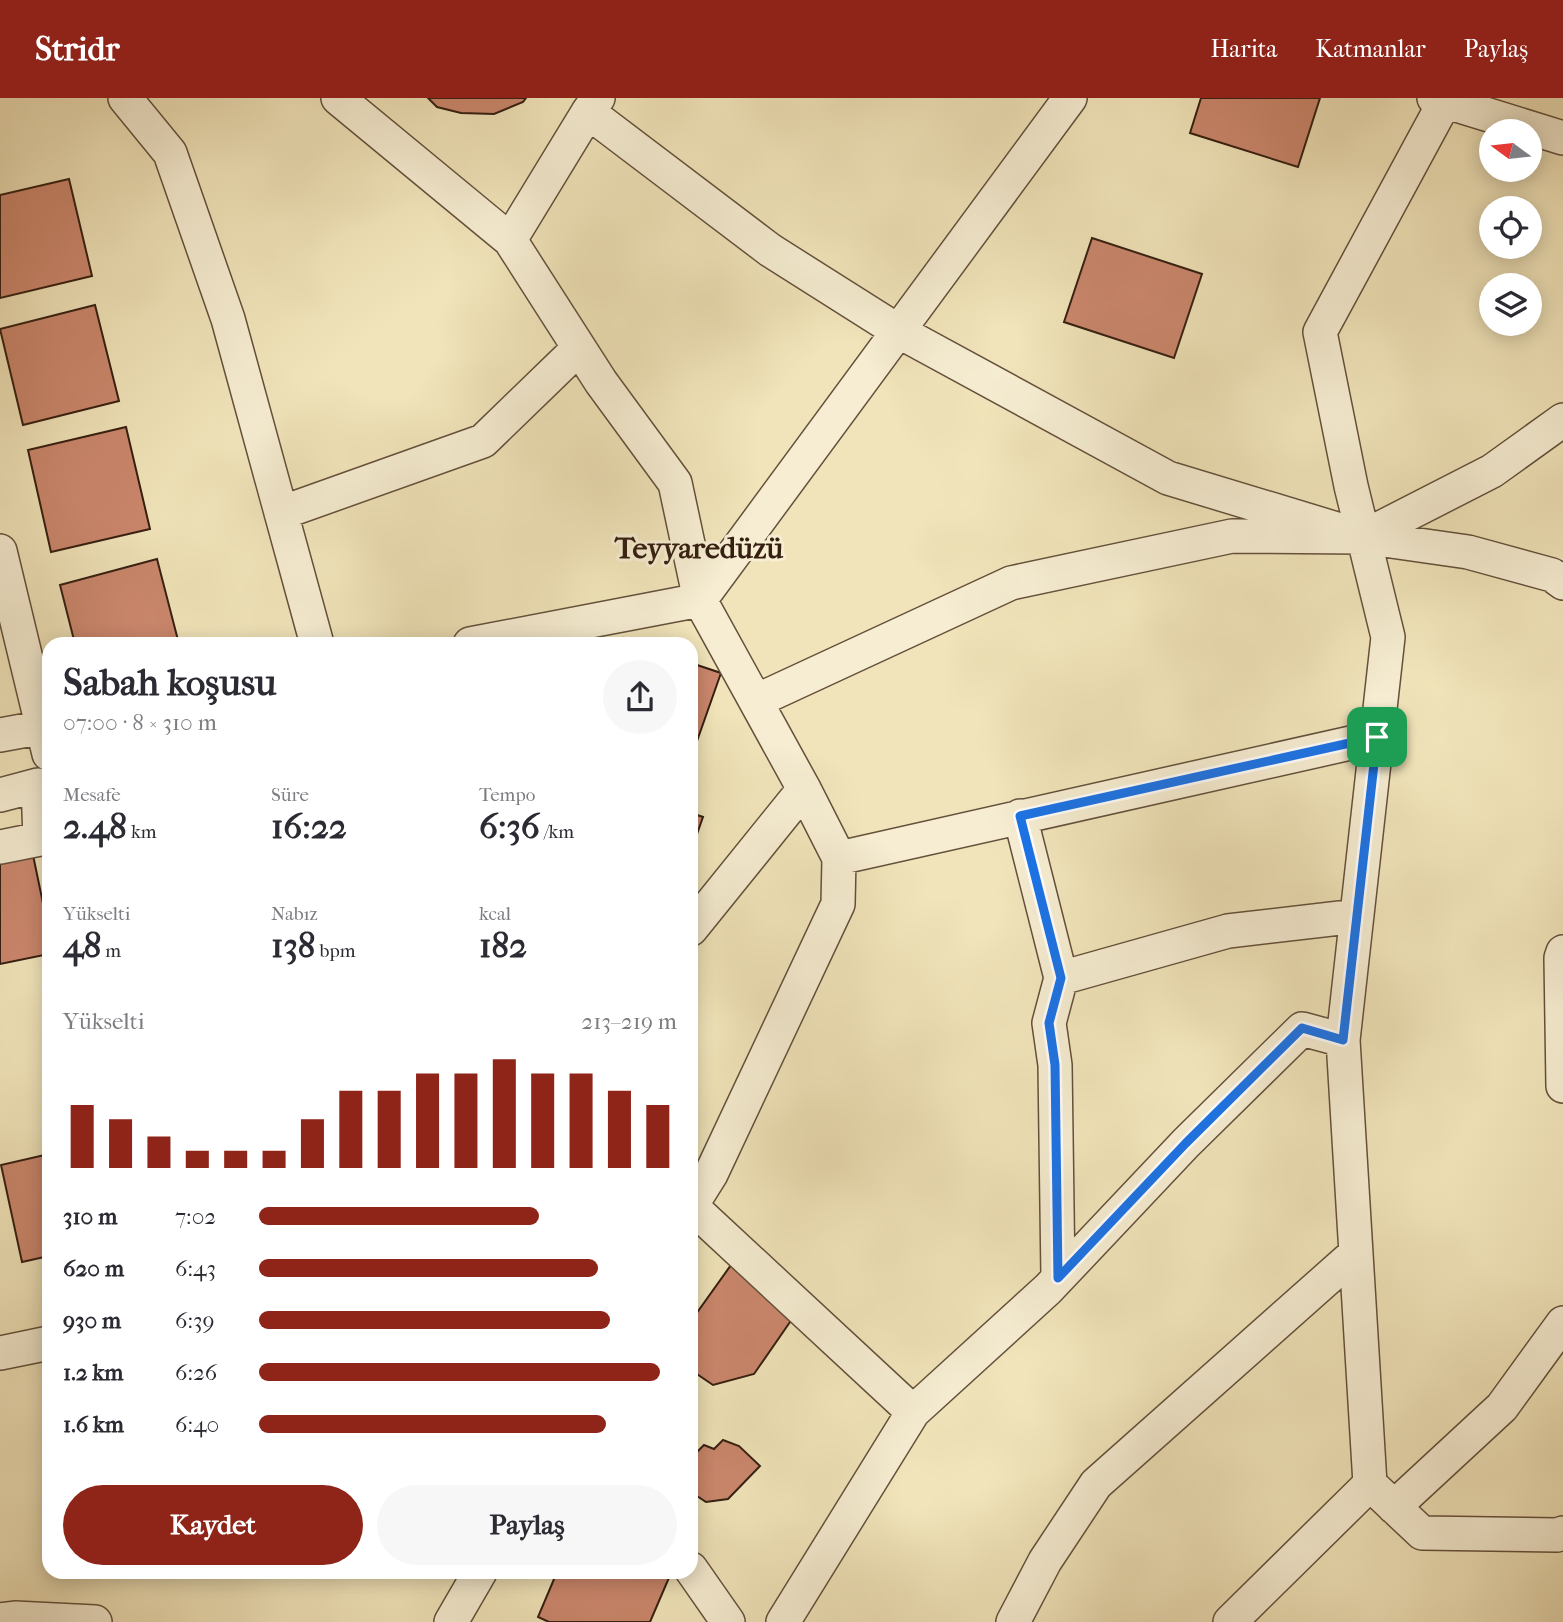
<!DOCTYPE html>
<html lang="tr">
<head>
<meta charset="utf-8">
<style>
	body { margin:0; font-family:"IM FELL French Canon",serif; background:#f7f7f7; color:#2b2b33; height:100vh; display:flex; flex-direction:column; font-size:26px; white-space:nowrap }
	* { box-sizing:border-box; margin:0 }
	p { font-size:23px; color:#7c7c81 }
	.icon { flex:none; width:38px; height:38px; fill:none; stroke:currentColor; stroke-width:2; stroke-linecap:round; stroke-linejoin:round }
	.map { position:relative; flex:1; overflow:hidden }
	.sheet { position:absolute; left:42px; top:539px; width:656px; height:942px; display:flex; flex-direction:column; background:#fff; border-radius:21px; box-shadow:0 4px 18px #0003 }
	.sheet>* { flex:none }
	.needle { width:46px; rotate:285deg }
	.tools { position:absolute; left:1479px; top:21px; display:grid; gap:14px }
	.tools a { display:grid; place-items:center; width:63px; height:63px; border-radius:50%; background:#fff; box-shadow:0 4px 18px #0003; font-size:35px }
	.pin { position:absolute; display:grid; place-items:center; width:60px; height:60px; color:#fff; margin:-30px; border-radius:14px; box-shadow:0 4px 10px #0006 }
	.round { display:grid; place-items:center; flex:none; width:74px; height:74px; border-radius:37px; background:#f7f7f7 }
	.overview { display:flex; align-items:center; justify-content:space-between; height:119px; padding:0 21px }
	h1 { font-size:38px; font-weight:800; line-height:52px }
	.metrics { display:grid; grid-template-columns:repeat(3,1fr); gap:10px; height:119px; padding:7px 21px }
	.metrics div { display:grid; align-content:center }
	.metrics b { font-size:35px; font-weight:800 }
	.metrics small { font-size:19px; font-weight:400 }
	.metrics p { font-size:19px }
	.chart { height:196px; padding:14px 21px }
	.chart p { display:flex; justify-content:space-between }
	.chart svg { width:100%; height:126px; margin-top:7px; stroke:#8f2418; stroke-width:6 }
	.button { display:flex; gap:14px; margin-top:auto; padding:14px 21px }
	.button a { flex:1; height:80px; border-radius:42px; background:#8f2418; color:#fff; font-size:28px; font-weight:800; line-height:80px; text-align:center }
	.button a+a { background:#f7f7f7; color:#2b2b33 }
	ul { padding:0 21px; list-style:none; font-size:23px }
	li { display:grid; grid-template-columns:112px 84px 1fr; align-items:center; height:52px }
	li i { height:18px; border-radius:9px; background:#8f2418 }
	header { display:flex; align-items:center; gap:42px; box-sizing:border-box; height:98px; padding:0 35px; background:#8f2418; color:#fff }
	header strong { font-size:33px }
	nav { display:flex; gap:38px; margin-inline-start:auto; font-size:24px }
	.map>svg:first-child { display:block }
	.building { fill:#cb876d; stroke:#351f11; stroke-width:2 }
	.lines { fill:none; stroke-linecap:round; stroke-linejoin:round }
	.minor-casing { stroke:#64503b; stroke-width:36 }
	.minor { stroke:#f6edd2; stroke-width:33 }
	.route-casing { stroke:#fff; stroke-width:14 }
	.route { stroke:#1a73e8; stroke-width:9 }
	.labels { text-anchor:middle; stroke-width:6; stroke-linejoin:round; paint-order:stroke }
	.district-label { font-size:30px; font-weight:bold; fill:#351f11; stroke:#f6edd2 }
</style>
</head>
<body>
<header>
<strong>Stridr</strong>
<nav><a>Harita</a><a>Katmanlar</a><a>Paylaş</a></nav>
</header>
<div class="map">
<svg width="1563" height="1524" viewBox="0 0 1563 1524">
	<rect width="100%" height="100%" fill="#f1e4ba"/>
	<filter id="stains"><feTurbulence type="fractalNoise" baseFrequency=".00286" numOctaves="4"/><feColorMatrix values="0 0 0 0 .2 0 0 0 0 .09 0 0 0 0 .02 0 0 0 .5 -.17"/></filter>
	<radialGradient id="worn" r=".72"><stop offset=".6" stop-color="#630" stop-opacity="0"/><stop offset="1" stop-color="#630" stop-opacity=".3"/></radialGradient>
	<path class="building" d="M428,0H526L523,4L494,16L461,15L437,9Z
		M1201,0H1320L1298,69L1190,35Z
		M69,81L92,178L0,200V97Z
		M1092,140L1202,176L1174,260L1064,224Z
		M95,207L119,303L23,327L0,231Z
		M126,329L150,431L51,454L28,352Z
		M157,461L179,546H75L60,487Z
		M624,540L640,546H622Z
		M691,565L721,575L691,660Z
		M691,715L703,719L691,753Z
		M33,757L49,834V856L0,866V764Z
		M49,1056V1158L22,1164L1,1067Z
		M741,1153L786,1186L790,1224L754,1276L713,1287L691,1272V1223Z
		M723,1342L739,1348L760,1368L728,1401L706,1404L691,1394V1353L695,1356L704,1347L714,1351Z
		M557,1474H668L671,1475L650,1524H549L538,1519Z"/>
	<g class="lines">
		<defs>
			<path id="minor" d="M125,0L170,55L228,221L317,546
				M338,0L510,142L601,284L675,385L700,502L804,691L839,760L838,806L711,1076L691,1108
				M1434,0L1563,40
				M1445,0V3L1320,234L1351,388L1388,539L1343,942L1370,1386L1422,1435L1557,1437L1563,1435
				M588,14L770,152L898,233L1168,380L1363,439L1468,454L1552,477L1563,485
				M510,142L588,14L598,0
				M281,415L483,343L579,250
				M0,453L49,656
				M470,546L700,502L1070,0
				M756,603L1011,485L1232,438L1363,439L1492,373L1563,322
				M0,637L49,628
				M0,697L38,687L40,741L0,749
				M1020,718L1061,880L1049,925L1055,967L1058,1180
				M839,760L1377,639
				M691,831L804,691
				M1563,854L1561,860L1563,988
				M1061,880L1228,833L1357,818
				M691,1108L913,1314L783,1524
				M0,1255L49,1245
				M913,1314L1048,1191L1186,1045L1302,931L1343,942
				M1394,1409L1502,1309L1563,1225
				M691,1471L728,1524
				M0,1522L15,1520L95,1524
				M451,1524L480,1474
				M1013,1524L1045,1463L1096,1386L1356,1155
				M1230,1524L1370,1386"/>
		</defs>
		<use href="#minor" class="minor-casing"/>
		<use href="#minor" class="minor"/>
	</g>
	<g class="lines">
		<defs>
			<path id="route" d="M1377,639L1343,942L1302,930L1186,1045L1058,1180L1055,967L1049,925L1061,880L1020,718Z"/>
		</defs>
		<use href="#route" class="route-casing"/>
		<use href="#route" class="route"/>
	</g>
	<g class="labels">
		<g class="district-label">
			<text x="699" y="460">Teyyaredüzü</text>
		</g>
	</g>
	<rect width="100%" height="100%" filter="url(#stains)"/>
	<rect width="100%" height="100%" fill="url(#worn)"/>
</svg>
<div class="tools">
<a><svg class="needle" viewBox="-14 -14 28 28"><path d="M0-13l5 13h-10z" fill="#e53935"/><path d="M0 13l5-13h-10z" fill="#7c7c81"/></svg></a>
<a><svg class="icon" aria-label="locate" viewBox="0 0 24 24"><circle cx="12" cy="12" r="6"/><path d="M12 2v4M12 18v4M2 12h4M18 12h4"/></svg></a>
<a><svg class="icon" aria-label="layers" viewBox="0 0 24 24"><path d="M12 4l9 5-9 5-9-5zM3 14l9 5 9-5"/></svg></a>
</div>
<div class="pin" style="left:1377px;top:639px;background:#1e9e55"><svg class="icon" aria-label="arrive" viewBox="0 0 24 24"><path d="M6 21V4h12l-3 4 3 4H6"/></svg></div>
<section class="sheet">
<div class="overview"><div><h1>Sabah koşusu</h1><p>07:00 · 8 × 310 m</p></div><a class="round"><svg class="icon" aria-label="share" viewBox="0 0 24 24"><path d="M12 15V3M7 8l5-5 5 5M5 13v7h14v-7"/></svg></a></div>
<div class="metrics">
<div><p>Mesafe</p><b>2.48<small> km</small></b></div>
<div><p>Süre</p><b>16:22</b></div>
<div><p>Tempo</p><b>6:36<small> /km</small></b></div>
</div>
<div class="metrics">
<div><p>Yükselti</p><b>48<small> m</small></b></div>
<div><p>Nabız</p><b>138<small> bpm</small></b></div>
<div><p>kcal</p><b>182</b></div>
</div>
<div class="chart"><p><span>Yükselti</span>213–219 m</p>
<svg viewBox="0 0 160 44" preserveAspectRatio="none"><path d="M5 44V22M15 44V27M25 44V33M35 44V38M45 44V38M55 44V38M65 44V27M75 44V17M85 44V17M95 44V11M105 44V11M115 44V6M125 44V11M135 44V11M145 44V17M155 44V22"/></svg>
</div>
<ul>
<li><b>310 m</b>7:02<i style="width:67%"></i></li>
<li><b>620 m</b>6:43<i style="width:81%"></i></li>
<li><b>930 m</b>6:39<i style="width:84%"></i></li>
<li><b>1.2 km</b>6:26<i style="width:96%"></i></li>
<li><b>1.6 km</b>6:40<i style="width:83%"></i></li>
</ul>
<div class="button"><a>Kaydet</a><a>Paylaş</a></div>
</section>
</div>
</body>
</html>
